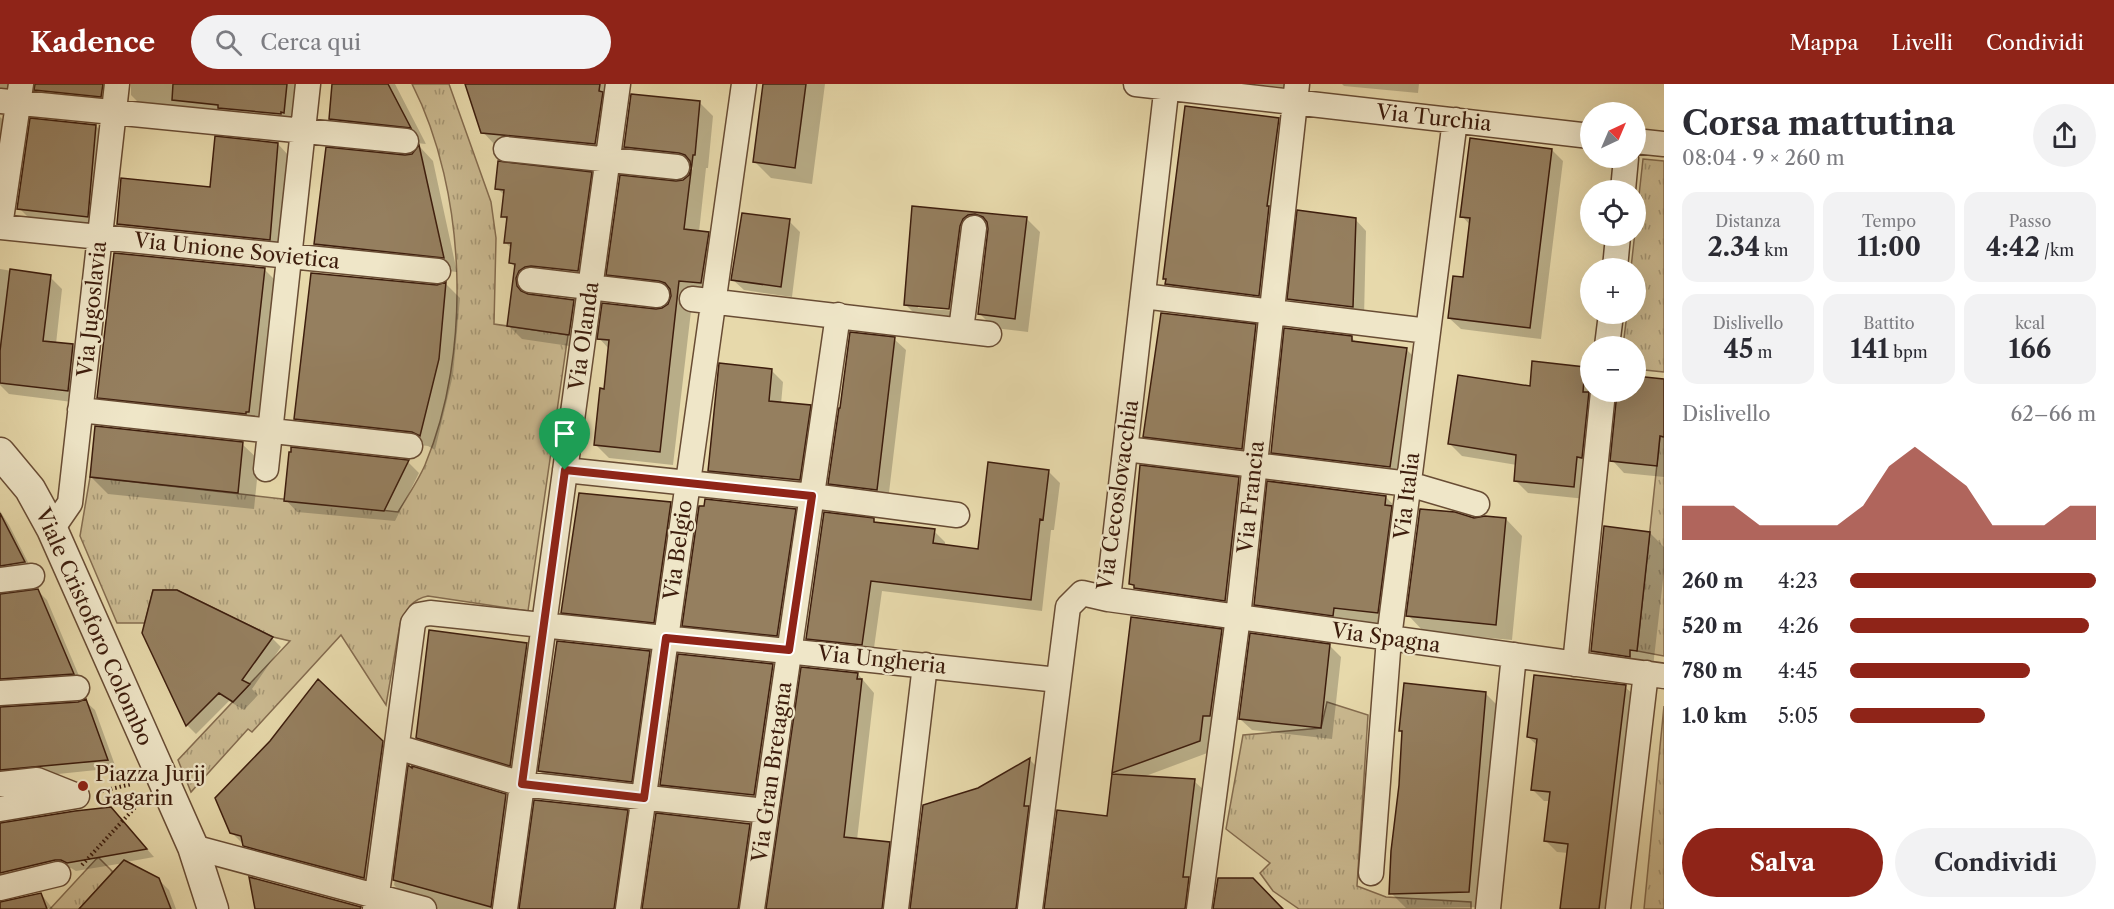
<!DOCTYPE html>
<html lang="it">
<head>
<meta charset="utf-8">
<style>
	body { margin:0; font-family:"Libre Caslon Text",serif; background:#f2f2f3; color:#2b2b33; height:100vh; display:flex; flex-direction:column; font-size:22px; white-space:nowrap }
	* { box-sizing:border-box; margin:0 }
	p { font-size:20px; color:#7c7c81 }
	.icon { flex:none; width:33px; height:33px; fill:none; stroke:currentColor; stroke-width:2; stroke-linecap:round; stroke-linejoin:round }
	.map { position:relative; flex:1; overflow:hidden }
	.details { display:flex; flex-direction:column; background:#fff; width:450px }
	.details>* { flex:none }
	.needle { width:39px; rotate:44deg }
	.fabs { position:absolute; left:1580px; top:18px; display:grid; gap:12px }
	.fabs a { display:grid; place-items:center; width:66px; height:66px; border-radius:50%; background:#fff; box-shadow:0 6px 24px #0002; font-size:30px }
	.pin { position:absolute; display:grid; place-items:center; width:51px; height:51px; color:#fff; margin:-62px -26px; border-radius:50% 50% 50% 0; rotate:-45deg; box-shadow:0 0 6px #0007 }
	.pin .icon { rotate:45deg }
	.round { display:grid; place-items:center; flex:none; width:63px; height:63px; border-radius:32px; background:#f2f2f3 }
	.overview { display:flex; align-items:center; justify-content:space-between; height:102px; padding:0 18px }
	h1 { font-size:33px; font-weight:700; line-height:45px }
	.figures { display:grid; grid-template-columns:repeat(3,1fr); gap:9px; height:102px; padding:6px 18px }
	.figures div { display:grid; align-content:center; border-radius:15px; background:#f2f2f3; text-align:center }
	.figures b { font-size:26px; font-weight:700 }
	.figures small { font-size:16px; font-weight:400 }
	.figures p { font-size:16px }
	.chart { height:168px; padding:12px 18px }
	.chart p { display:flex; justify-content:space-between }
	.chart svg { width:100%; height:108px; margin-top:6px; fill:#8f2418; opacity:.7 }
	.action { display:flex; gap:12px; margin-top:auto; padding:12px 18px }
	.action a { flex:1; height:69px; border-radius:36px; background:#8f2418; color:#fff; font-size:24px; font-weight:700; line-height:69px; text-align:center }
	.action a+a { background:#f2f2f3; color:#2b2b33 }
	ul { padding:0 18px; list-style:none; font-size:20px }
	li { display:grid; grid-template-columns:96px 72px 1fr; align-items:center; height:45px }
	li i { height:15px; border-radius:8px; background:#8f2418 }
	header { display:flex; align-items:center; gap:36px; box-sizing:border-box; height:84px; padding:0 30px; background:#8f2418; color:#fff }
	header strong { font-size:28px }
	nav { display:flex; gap:33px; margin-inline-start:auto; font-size:21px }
	.search { width:420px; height:54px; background:#f2f2f3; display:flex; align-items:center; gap:15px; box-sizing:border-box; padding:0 21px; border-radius:33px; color:#7c7c81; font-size:22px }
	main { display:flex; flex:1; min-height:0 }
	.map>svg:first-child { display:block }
	.grass { fill:url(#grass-tufts); stroke:#846b4e; stroke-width:1.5 }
	.shadow { fill:#0003; fill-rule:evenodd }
	.building { fill:#957f5f; stroke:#3d1d0d; stroke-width:1.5 }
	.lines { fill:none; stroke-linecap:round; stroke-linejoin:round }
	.minor-casing { stroke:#684c34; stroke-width:27 }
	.tertiary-casing { stroke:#684c34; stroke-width:33 }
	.path { stroke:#3d1d0d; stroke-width:4; stroke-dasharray:1.5 3; stroke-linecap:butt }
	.minor { stroke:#efe6c8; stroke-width:24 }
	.tertiary { stroke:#efe6c8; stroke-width:30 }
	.route-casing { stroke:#fff; stroke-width:12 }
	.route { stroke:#8f2418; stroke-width:8 }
	.poi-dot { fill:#8f2418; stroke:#efe6c8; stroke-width:2 }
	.labels { text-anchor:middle; stroke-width:4.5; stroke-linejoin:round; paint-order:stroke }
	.street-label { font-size:21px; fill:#3d1d0d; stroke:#efe6c8 }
	.poi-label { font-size:21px; fill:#3d1d0d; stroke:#efe6c8; text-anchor:start }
</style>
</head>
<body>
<header>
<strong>Kadence</strong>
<div class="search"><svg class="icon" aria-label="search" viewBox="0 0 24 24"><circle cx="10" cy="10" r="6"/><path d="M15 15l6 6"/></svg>Cerca qui</div>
<nav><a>Mappa</a><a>Livelli</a><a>Condividi</a></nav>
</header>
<main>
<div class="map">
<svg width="1664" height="825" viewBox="0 0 1664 825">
	<defs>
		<pattern id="grass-tufts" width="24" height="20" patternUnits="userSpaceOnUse" patternTransform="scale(1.5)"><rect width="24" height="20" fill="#cab990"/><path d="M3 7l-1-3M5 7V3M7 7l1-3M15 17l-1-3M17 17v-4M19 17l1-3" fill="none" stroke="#a59674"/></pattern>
	</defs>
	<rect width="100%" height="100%" fill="#e7d9ab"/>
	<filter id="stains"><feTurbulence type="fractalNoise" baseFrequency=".00333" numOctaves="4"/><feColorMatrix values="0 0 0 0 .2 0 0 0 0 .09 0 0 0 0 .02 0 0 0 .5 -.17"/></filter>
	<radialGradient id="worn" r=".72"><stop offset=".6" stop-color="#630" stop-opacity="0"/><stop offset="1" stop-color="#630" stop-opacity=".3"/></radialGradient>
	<path class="grass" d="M412,0H449L491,118L496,154L494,240L568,251L528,527L428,512C412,515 406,526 400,540L386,621L341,551L252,648L248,645L191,708L178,676L290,557L273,553L177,506H153L145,539H117L80,452L90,393L398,428C407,413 418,397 425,381C472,269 467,108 412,0Z
		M1643,75L1664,77V288L1635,285V262H1623L1627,230H1635V184H1631Z
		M1660,352L1664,353V572L1637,567Z
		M1327,618L1368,631L1357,802L1386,813L1471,818V825H1299L1273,807L1260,789L1270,779L1226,745L1243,651L1321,644Z
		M1664,622V825H1644Z
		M98,773L113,788L79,825H50Z"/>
	<path class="shadow" d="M0,0H25L0,21Z
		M36,0H121L113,24L48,17L36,5Z
		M131,0H300L296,40L143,23L131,11Z
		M334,0H395L426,60L347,51L330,35Z
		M466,0H612L606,71L494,60L483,48Z
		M765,0H825L812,100L771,94L755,78Z
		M1252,0H1302L1301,5Z
		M1342,0H1419L1418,9L1344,2Z
		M699,18L713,32L708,84H706L699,148L708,149L722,163L714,212L693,210L673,381L609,374L595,360L605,306L609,265L599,254L669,221L672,210L622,204L608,190L676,99L684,97L689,93L693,84L692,82L639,76L625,63Z
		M0,33L13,45L0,133Z
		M1278,36L1289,47L1270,222L1178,211L1167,200L1165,194Z
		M96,42L106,52L97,142L29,134L19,124Z
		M278,60L289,72L281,166L130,151L118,140L212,104Z
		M420,63L433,77L457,188L330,174L316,160L405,73L413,71Z
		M1552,66L1563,77L1541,255L1461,245L1449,234L1464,194L1470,141L1462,132Z
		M591,90L605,103L591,200L532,201L529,208L530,212L573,217L587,231L583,264L522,255L508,241L516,184L510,178L512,165L505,158L508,137L503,132L505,112L497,104Z
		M913,124L1026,134L1040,148L1028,248L994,244L980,230L989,143L982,144L963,238L919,234L906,221ZM918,221L957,224V227L918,224Z
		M1355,135L1366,147L1364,234L1300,226L1289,215Z
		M789,137L800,148L792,213L744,206L732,195Z
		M0,185L50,193L62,205L56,260L73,262L85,274L80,319L9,310L0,301Z
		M264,185L277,198L261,340L111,325L99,313Z
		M446,200L460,214L453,291L435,366L428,362L311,349L296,334L437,203Z
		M1255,242L1267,253L1253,376L1156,364L1145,352Z
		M1351,253L1357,259L1406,265L1420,279L1404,396L1286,382L1272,368Z
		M894,255L906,266L888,417L841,411L830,399Z
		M1584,284L1590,288V308H1610L1586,415L1528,409L1515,396L1517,381L1462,372L1450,360L1531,304Z
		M771,286L783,298L781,320L810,323L821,334L811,407L721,398L709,386Z
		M1635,293L1664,296V393L1624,389L1612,376L1618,308H1635Z
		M242,360L259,376L254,425L108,410L91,393Z
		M408,378L419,389L395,437L297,428L286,416Z
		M1048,387L1060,399L1054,446H1051L1042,527L882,507L873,571L818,566L807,554L873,436L877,440L934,447L945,458V462L979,466Z
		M1238,395L1250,406L1236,527L1142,511L1131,500Z
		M1386,413L1402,430L1394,545L1272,537L1255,520Z
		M670,420L681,431L665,549L574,539L563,528Z
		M795,426L806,437L788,562L695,552L684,541Z
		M0,427L9,441L33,488L0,495Z
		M1473,435H1506L1522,452L1512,556L1424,548L1408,531Z
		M1650,449L1664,463V487L1653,583L1609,584L1592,567Z
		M37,506L47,516L82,599L0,608V511Z
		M1132,534L1221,547L1233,558L1210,668L1143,693L1194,697L1207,709L1198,825H1046L1109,733L1117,691L1114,689Z
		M272,554L281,563L252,605L258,611L244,626L229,617L196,650L187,641Z
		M526,561L538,572L521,692L429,665L417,653Z
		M1330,562L1341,573L1332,655L1252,646L1240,635Z
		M649,568L661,580L642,708L551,698L540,687Z
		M772,581L783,592L765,721L672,711L661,700Z
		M858,590L874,609L857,756L889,759L901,772L895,825H768Z
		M1625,603L1637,614L1611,825H1562L1568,769L1557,768L1546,757L1551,717H1544L1532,705L1538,662L1528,653Z
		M1485,609L1501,625L1484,823L1406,824L1391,809L1404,650L1400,646Z
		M85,617L95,626L116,684L0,696V625L78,620Z
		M382,658L397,673L379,808L259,776L231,748Z
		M1030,676L1042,688L1029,825H912L978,705Z
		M410,684L506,712L518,724L504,825H439L407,814L394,801Z
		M627,727L639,740L627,825H521Z
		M119,733L154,773L126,778L158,795L169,806L176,825H81L124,779L76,787L71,784H64L0,801V740Z
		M749,741L762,754L752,825H644Z
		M41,810L53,825H26Z"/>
	<path class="building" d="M35,0H103L101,13L34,6Z
		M173,0H287L284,29L281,28V30L218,24V21L172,16Z
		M332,0H388L411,44L329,35Z
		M465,0H600L599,7L603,8L595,60L481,49Z
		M763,0H806L795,84L753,78Z
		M631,10L700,17L695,71H693L684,145L709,148L701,199L679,197L660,368L594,361L600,304L604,305L609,256L597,255L602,219L656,225L662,224L668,220L671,212L670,205L665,199L659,197L606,191L620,91L676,97L683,96L689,91L691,85L690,77L685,71L679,69L624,63Z
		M1185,22L1279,34L1267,122H1269L1259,212L1165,200L1166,195H1163Z
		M30,34L96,41L88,133L17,125Z
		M215,52L278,59L270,156L117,140L121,94L210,103Z
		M1470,54L1552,65L1530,244L1448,234L1453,192L1463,193L1470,134L1460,133Z
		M419,61L444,174L314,160L326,63L405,71L412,70Z
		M498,77L592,88L578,187L531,182L525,183L519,187L516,194L517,202L521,207L528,210L574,216L569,251L507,242L515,180L509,179L511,159H504L507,133H501L504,106L495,105Z
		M912,122L1027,133L1015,235L978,230L988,145L987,138L983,133L975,130L968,131L963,135L960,142L949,225L904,221Z
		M1297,126L1356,134L1353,223L1287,215Z
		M742,129L790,135L781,203L731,196Z
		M114,169L265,184L249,328H246V330L97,314Z
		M10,185L51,191L43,257L73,260L68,307L0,299V267Z
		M311,189L437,201L446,198L439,275L420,352L412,348L294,335Z
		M1161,229L1256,240L1242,365L1143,353Z
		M1284,244L1352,252V257L1407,264L1390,383L1271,369Z
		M850,248L895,253L877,406L828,400L839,324H840Z
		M1532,277L1585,283L1583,308H1589L1582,374L1577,373L1574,403L1514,397L1516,371L1448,360L1458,291L1530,302Z
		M719,279L772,285L769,317L811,321L800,396L708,387Z
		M1635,292L1664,295V353L1660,352L1657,382L1610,377L1617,308H1635Z
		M95,342L243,358L238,409L90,393Z
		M291,363L408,376H409L384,427L284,417L289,368H291Z
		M988,378L1049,386L1043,436L1040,435L1031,516L871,497L862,561L806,555L824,428L874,434V438L935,445L933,459L978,465Z
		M1140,381L1239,393L1225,517L1134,504V501L1129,500Z
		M1267,397L1386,412L1385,421L1392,422L1378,529L1334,524L1333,532L1254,521Z
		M579,409L671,418L654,539L561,529Z
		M705,415L796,425L777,552L682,542L699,422H704Z
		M1420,425L1455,428L1474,434L1485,432L1506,434L1496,541L1406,532Z
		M0,429L25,478L0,482Z
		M1604,442L1650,448L1637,567L1630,566V573L1591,567Z
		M38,505L74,590L0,595V510Z
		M153,506H177L273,553L242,596L250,600L233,618L219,609L186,642L142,549Z
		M1131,533L1222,545L1210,632H1203L1200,657L1112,689Z
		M429,546L527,559L510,682L416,654Z
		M1250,549L1330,560L1321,644L1239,635Z
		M557,557L650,567L632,698L538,687Z
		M678,570L773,580L754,711L660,701Z
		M801,583L858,589L857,595H862L844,753L890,758L882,825H766Z
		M1534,591L1626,601L1599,825H1560L1568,760L1544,757L1550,708L1531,706L1537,655L1527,653Z
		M318,595L383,657L364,794L243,762L241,752L230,749L215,714L270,657Z
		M1404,599L1486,608L1469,808L1389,810L1391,767L1399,701L1402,647H1399Z
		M86,615L108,676L0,686V623L78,618Z
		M1030,674L1024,722H1029L1016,825H910L923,721L978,704Z
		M408,681L412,684V682L506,710L491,823L393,796Z
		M1112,690L1195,695L1183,793H1189L1185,825H1044L1057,726L1107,732Z
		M534,716L628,726L614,825H519Z
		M111,723L147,765L67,779L61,776H55L0,789V739L75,727Z
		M656,729L750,740L738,825H642Z
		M124,776L159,794L171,825H79Z
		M249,793L361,823L360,825H255Z
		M1218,794H1253L1283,825H1213Z
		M41,809L47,825H0V818Z"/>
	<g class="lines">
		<defs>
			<path id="minor" d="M1136,0L1590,52
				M0,17L406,57
				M1635,57L1664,60
				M506,65L677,83
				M1623,106L1626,74
				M0,142L21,0
				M0,143L438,187
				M1615,184L1618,152
				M530,196L657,211
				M1143,212L1428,247
				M692,215L989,250
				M961,246L974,144
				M1607,262L1611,230
				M80,326L410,362
				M1126,365L1409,400L1477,420
				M266,385L308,0
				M565,386L812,412L957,431
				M52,445L70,419L117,0
				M0,496L32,492
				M1108,515L1664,592
				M1575,580L1603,308
				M0,609L77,604
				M397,663L522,700L766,727
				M0,700L37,696L77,712
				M0,725L77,712
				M193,763L424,825
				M1371,789L1389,554L1455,36
				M0,804L58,790
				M375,825L413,539L419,531L430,529L1058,596
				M505,825L618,0
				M628,825L744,0
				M752,825L838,231
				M896,825L925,581
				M1030,825L1068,523L1082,509L1108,515L1167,0
				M1199,825L1238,533L1297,0
				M1488,825L1514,571
				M1618,825L1646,589"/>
			<path id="tertiary" d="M0,369L30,405L52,445L193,763L213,825"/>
		</defs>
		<use href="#minor" class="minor-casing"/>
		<use href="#tertiary" class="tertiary-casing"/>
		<path class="path" d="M102,707L132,700
			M82,781L140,718"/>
		<use href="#minor" class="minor"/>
		<use href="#tertiary" class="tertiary"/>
	</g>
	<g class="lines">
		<defs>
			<path id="route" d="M565,386L812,412L789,566L666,554L644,714L522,700Z"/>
		</defs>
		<use href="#route" class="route-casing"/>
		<use href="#route" class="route"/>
	</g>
	<circle class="poi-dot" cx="83" cy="702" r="6"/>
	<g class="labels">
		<g class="street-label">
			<text transform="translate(1434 34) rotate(6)" y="7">Via Turchia</text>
			<text transform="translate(237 167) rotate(6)" y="7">Via Unione Sovietica</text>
			<text transform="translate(92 225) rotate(-84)" y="7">Via Jugoslavia</text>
			<text transform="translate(584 252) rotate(-82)" y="7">Via Olanda</text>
			<text transform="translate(1118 411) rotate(-82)" y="7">Via Cecoslovacchia</text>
			<text transform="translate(1407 412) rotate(-83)" y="7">Via Italia</text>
			<text transform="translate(1251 413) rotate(-84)" y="7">Via Francia</text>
			<text transform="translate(678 466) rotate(-82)" y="7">Via Belgio</text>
			<text transform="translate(94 543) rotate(66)" y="7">Viale Cristoforo Colombo</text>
			<text transform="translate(1386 554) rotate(8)" y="7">Via Spagna</text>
			<text transform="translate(882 576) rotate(6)" y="7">Via Ungheria</text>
			<text transform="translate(772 688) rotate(-82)" y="7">Via Gran Bretagna</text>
		</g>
		<g class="poi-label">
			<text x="95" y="697">Piazza Jurij<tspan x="95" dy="24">Gagarin</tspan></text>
		</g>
	</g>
	<rect width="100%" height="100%" filter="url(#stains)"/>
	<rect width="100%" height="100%" fill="url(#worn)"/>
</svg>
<div class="fabs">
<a><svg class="needle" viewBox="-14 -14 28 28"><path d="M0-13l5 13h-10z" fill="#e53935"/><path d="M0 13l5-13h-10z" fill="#7c7c81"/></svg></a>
<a><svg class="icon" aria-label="locate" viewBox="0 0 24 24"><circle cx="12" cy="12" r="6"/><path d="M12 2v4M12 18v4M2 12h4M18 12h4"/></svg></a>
<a>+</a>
<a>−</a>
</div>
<div class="pin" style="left:565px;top:386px;background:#1e9e55"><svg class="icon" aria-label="arrive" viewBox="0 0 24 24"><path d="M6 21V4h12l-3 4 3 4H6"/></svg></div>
</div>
<section class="details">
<div class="overview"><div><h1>Corsa mattutina</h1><p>08:04 · 9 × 260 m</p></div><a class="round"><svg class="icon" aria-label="share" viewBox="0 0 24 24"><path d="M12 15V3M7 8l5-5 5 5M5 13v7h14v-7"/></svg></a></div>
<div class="figures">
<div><p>Distanza</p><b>2.34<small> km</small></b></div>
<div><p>Tempo</p><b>11:00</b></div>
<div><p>Passo</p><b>4:42<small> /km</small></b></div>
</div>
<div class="figures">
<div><p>Dislivello</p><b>45<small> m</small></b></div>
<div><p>Battito</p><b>141<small> bpm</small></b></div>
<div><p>kcal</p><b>166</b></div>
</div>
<div class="chart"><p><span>Dislivello</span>62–66 m</p>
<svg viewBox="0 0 160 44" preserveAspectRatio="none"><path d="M0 44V30L10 30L20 30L30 38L40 38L50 38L60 38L70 30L80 14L90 6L100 14L110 22L120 38L130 38L140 38L150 30L160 30V44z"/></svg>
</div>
<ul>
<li><b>260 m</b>4:23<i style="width:100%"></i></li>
<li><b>520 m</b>4:26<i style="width:97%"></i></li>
<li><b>780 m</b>4:45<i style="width:73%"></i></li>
<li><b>1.0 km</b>5:05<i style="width:55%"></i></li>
</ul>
<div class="action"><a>Salva</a><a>Condividi</a></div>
</section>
</main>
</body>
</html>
